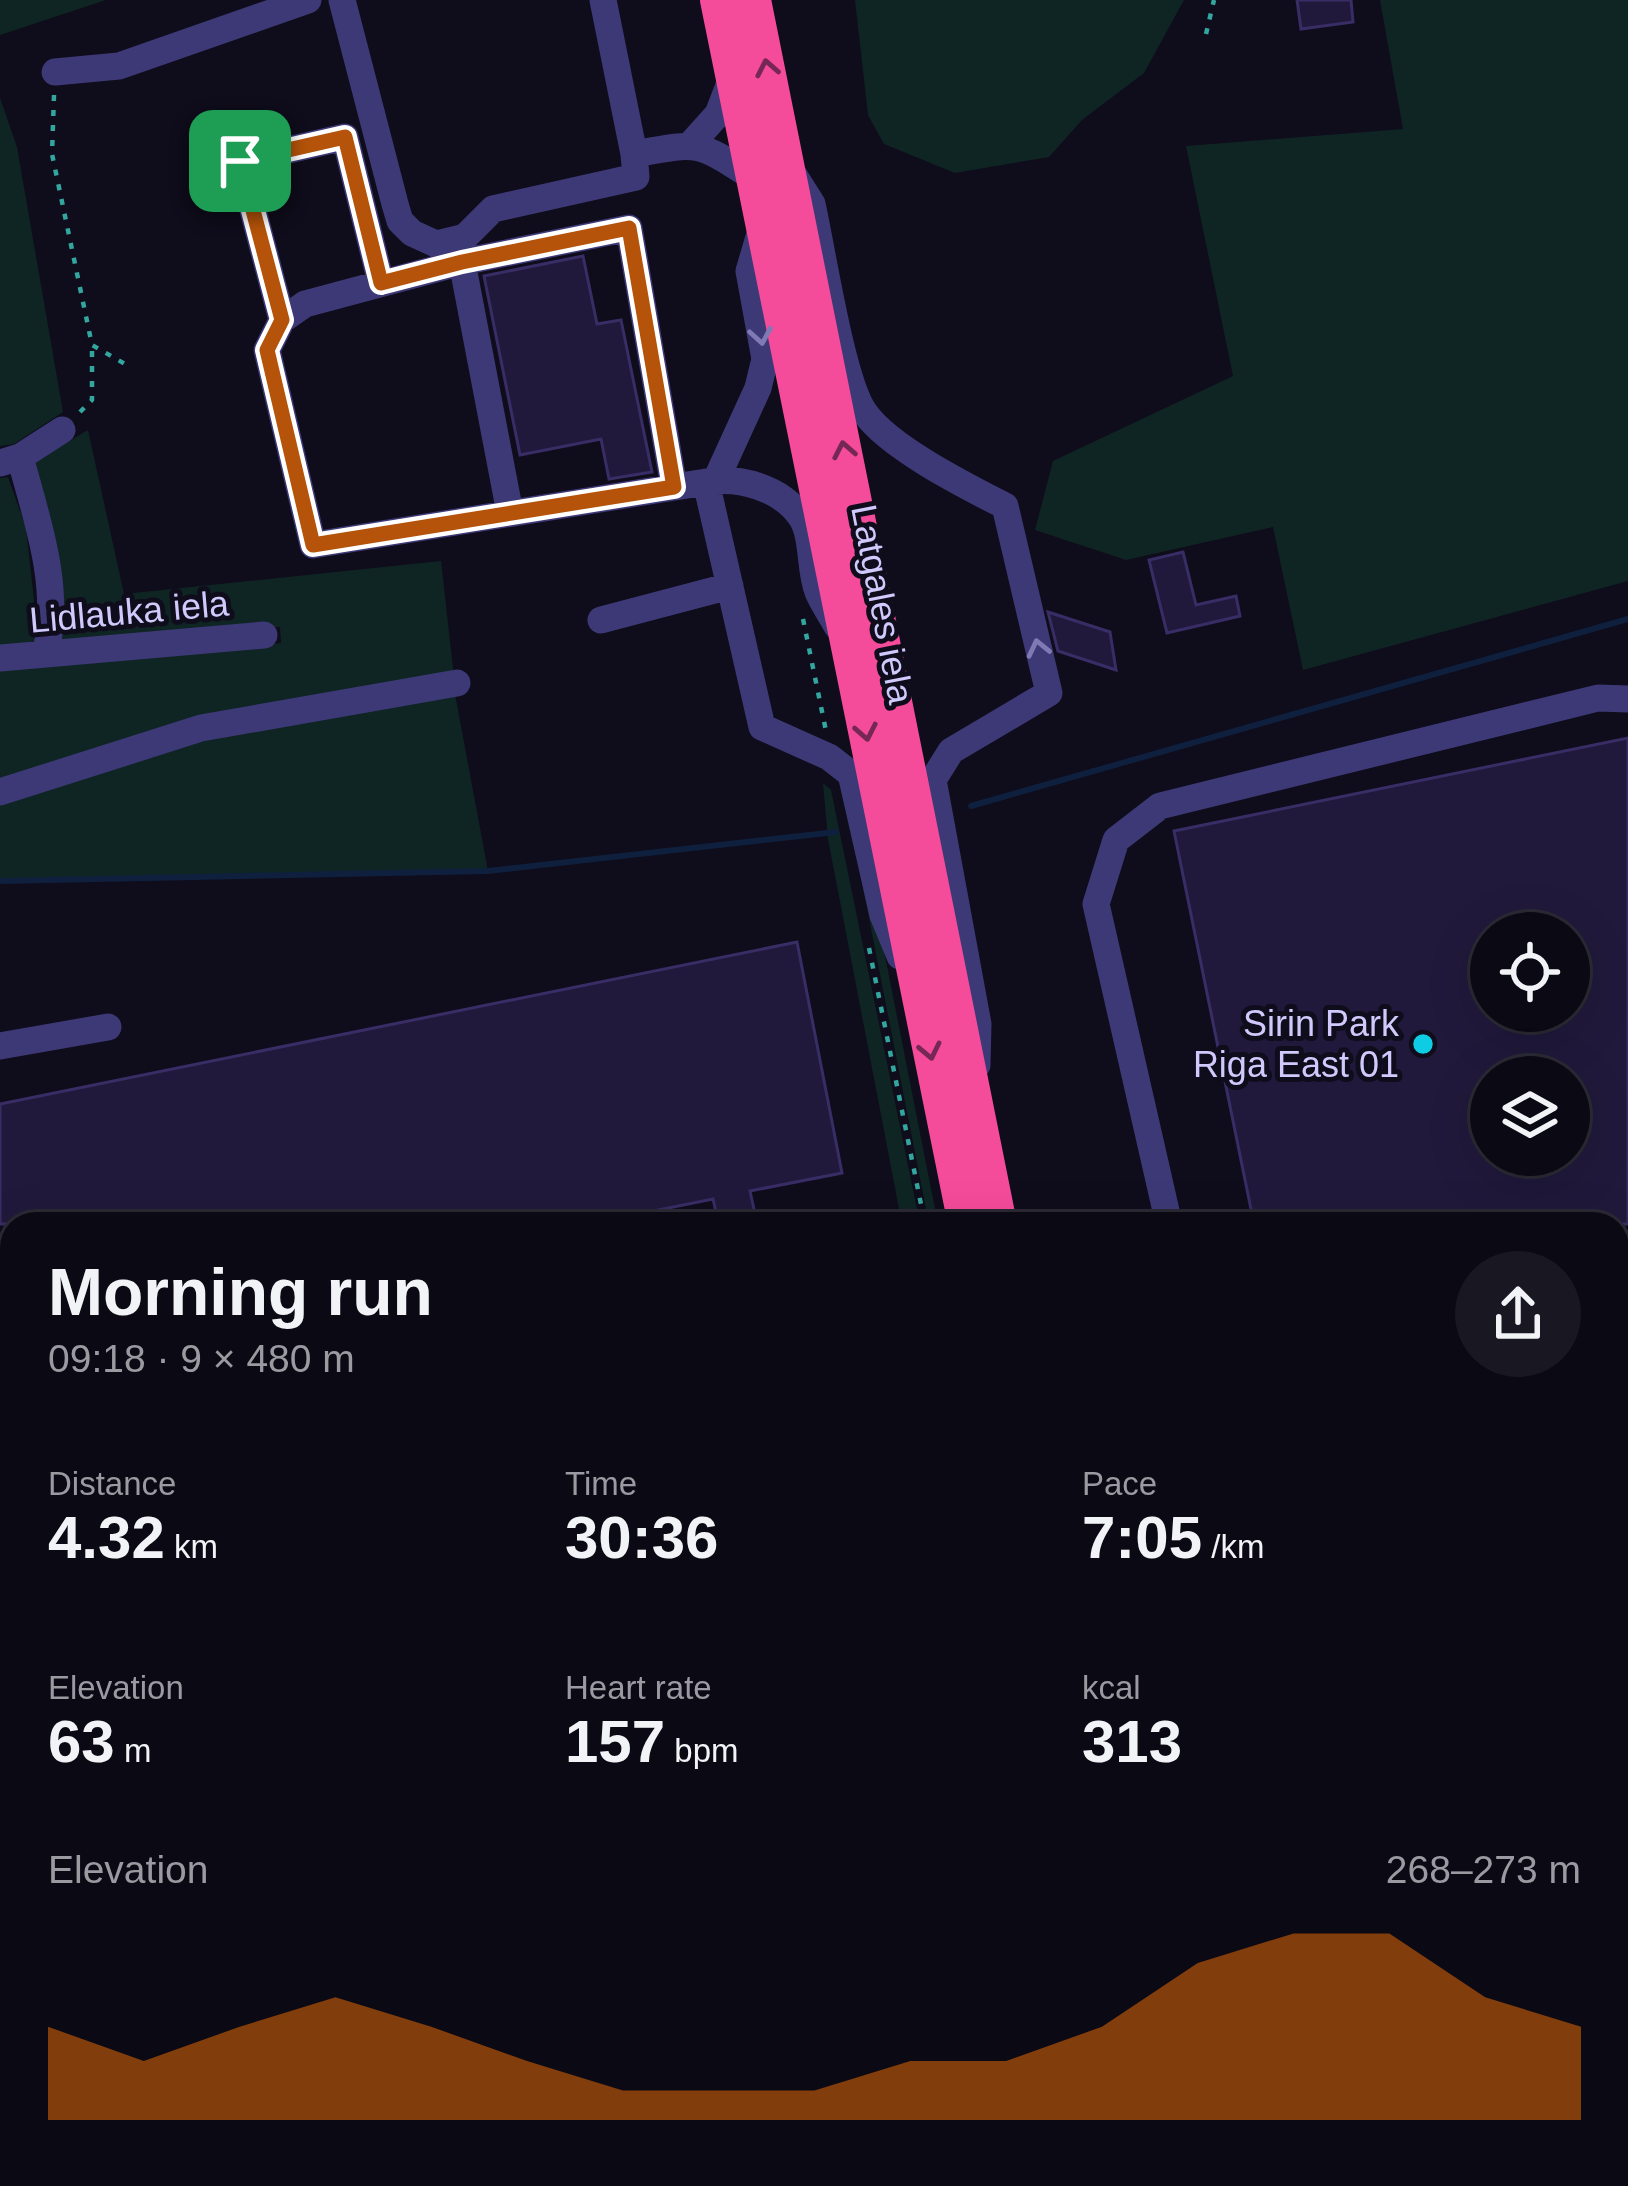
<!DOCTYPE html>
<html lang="en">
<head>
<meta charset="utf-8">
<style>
	body { margin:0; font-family:Helvetica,sans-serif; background:#191722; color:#f1f3f6; height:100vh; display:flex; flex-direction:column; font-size:45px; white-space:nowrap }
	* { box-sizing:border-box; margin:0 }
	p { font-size:39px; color:#9a9aa0 }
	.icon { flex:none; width:66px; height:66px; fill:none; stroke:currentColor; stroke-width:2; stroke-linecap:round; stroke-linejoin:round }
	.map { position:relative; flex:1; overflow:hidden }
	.panel { position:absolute; left:0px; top:1212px; width:1629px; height:975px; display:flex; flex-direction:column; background:#0b0914; border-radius:36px 36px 0 0; box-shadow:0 12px 48px #0002,0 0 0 3px #2b2a34 }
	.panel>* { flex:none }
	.controls { position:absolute; left:1470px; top:912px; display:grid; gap:24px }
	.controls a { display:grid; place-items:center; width:120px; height:120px; border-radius:50%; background:#0b0914; box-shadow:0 12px 48px #0002,0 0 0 3px #2b2a34; font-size:60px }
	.pin { position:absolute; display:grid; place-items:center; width:102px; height:102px; color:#fff; margin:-51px; border-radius:24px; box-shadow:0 6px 18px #0006 }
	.round { display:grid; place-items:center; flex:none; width:126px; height:126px; border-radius:63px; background:#191722 }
	.headline { display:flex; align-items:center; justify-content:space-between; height:204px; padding:0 48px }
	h1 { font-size:66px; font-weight:700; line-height:90px }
	.stats { display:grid; grid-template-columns:repeat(3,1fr); gap:18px; height:204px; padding:12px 48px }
	.stats div { display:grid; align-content:center }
	.stats b { font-size:60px; font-weight:700 }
	.stats small { font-size:33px; font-weight:400 }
	.stats p { font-size:33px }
	.chart { height:336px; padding:24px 48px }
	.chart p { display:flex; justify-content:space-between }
	.chart svg { width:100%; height:216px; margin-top:12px; fill:#b45309; opacity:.7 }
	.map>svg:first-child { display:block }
	.green { fill:#0f2524 }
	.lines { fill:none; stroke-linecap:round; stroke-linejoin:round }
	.stream { stroke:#0e203d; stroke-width:6 }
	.building { fill:#20193b; stroke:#382d65; stroke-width:3; fill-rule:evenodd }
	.path { stroke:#33a6a0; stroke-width:4.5; stroke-dasharray:6 9; stroke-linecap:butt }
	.minor { stroke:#3d3977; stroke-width:27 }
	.highway { stroke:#f54b9b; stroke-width:36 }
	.oneway { stroke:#762855 }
	.oneway2 { stroke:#7f7ab3 }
	.route-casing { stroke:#fff; stroke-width:24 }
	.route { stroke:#b45309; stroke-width:15 }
	.poi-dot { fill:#0dcce4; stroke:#0f0c1b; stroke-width:4.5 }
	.labels { text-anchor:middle; stroke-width:10; stroke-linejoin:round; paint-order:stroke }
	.street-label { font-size:36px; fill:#cfc9fc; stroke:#0f0c1b }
	.poi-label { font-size:36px; fill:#cfc9fc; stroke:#0f0c1b; text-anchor:end }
</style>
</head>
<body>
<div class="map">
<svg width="1628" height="2186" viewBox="0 0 1628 2186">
	<rect width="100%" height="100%" fill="#0f0c1b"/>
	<path class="green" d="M0,0H106L0,35Z
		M855,0H1184L1144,73L1082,120L1049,157L955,173L884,144L868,115Z
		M1380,0H1628V581L1303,670L1273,527L1126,560L1035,530L1053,461L1233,376L1186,146L1403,129Z
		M0,98L17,147L63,412L14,444L0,446Z
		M88,430L124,594L441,561L454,677L0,781V666L281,643L280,627L60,640L35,482L36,461Z
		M8,477L26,528L39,645L0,648V478Z
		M455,694L488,871L0,881V798L152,750Z
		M823,783L831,790L920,1224H902L828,839Z
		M846,801L856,809L938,1224H929Z
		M1628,1467V1632L1617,1580V1469Z
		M969,2175H1135L1137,2186H972Z"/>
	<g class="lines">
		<path class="stream" d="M971,806L1628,619
			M0,881L488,871L836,832"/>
	</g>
	<path class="building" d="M1297,0H1351L1353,22L1301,29Z
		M583,256L597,324L621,320L652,472L609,479L601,439L520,455L484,276Z
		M1183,552L1196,605L1236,596L1240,616L1167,633L1149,560Z
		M1048,612L1110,632L1116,670L1058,651Z
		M1628,738V1224H1254L1174,831ZM1491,933H1569V1011H1491ZM1491,1077H1569V1155H1491Z
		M797,942L842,1173L750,1191L755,1214L718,1221L713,1199L589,1224H0V1104Z"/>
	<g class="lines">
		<path class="path" d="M1206,34L1214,0
			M54,95L52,154L92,345L125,364
			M80,412L92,400V345
			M803,619L826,731
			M869,948L925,1224"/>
		<path class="minor" d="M342,0L395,204L400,221L412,233L436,244L465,237L493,209L636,177L634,154
			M603,0L634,154C701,142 696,141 754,178
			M55,72L119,66L308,0
			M691,144L718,114L733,75
			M795,177L812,204C822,248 842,383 865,413C890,448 966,486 1005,506L1049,693L951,751L933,780L978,1024L977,1065
			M462,262L510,513
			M282,320L240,161L345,137L381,283
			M20,457C37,520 61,586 46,651
			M0,463L20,457L62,430
			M716,480L758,388L765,359L749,271L762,227
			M706,482L762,727L829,757L851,774L883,915L900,956
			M674,487L629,228L462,262L305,304L282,320L267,350L313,545L706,482C739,476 781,488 801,517C814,537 809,570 818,592C823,604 831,615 837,626
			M601,620L730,586
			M0,658L264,635
			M0,792L201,728L457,683
			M0,1046L108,1027
			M1169,1224L1096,904L1116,840L1160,806L1598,698L1628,699
			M1617,1399L1628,1396
			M0,1457L12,1455
			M1617,1769L1628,1772
			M0,1797L12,1833
			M0,1954L12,1948
			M0,2013L12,2008
			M0,2106L12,2101
			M183,2175L188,2186
			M764,2175L767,2186
			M965,2175L967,2186
			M1297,2175L1299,2186
			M1376,2175L1378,2186
			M630,2186L672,2175"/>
		<path class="highway" d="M718,0L966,1224
			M753,0L999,1224
			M1159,2175L1162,2186
			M1194,2175L1196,2186"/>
	</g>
	<defs><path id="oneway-chevron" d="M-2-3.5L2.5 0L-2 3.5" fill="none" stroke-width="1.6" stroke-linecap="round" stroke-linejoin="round" transform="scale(3)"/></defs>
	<g class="oneway">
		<use href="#oneway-chevron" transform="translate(767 68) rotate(-101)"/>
		<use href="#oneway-chevron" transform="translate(844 450) rotate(-101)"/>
		<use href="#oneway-chevron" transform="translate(866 732) rotate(79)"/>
		<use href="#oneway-chevron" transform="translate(930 1051) rotate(78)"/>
	</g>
	<g class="oneway2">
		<use href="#oneway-chevron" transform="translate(761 336) rotate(80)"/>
		<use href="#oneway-chevron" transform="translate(1038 648) rotate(-103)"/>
	</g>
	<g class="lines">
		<defs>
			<path id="route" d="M345,137L381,283L462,262L629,228L674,487L313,545L267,350L282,320L240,161Z"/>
		</defs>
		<use href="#route" class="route-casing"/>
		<use href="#route" class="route"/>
	</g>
	<circle class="poi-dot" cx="1423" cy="1044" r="12"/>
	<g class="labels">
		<g class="street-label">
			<text transform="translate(883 604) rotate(79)" y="13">Latgales iela</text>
			<text transform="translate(129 611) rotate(-5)" y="13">Lidlauka iela</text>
		</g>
		<g class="poi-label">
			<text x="1399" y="1036">Sirin Park<tspan x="1399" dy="41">Riga East 01</tspan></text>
		</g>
	</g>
</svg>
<div class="controls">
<a><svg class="icon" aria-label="locate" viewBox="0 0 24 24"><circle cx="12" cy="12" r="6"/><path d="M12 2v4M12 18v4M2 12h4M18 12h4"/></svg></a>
<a><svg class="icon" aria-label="layers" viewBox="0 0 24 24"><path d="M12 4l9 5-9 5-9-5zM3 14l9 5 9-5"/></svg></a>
</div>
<div class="pin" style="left:240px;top:161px;background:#1e9e55"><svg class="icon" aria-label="arrive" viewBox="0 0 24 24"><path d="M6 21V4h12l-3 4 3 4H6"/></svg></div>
<section class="panel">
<div class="headline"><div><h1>Morning run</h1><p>09:18 · 9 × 480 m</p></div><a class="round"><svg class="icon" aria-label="share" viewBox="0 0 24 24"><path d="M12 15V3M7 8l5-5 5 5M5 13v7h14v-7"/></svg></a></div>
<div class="stats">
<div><p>Distance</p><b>4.32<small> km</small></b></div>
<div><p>Time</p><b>30:36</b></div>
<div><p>Pace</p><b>7:05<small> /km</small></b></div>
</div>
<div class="stats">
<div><p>Elevation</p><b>63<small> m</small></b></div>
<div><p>Heart rate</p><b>157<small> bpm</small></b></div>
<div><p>kcal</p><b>313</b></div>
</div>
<div class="chart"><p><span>Elevation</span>268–273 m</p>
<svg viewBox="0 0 160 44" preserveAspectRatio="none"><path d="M0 44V25L10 32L20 25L30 19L40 25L50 32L60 38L70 38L80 38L90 32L100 32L110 25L120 12L130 6L140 6L150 19L160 25V44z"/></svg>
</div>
</section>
</div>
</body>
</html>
